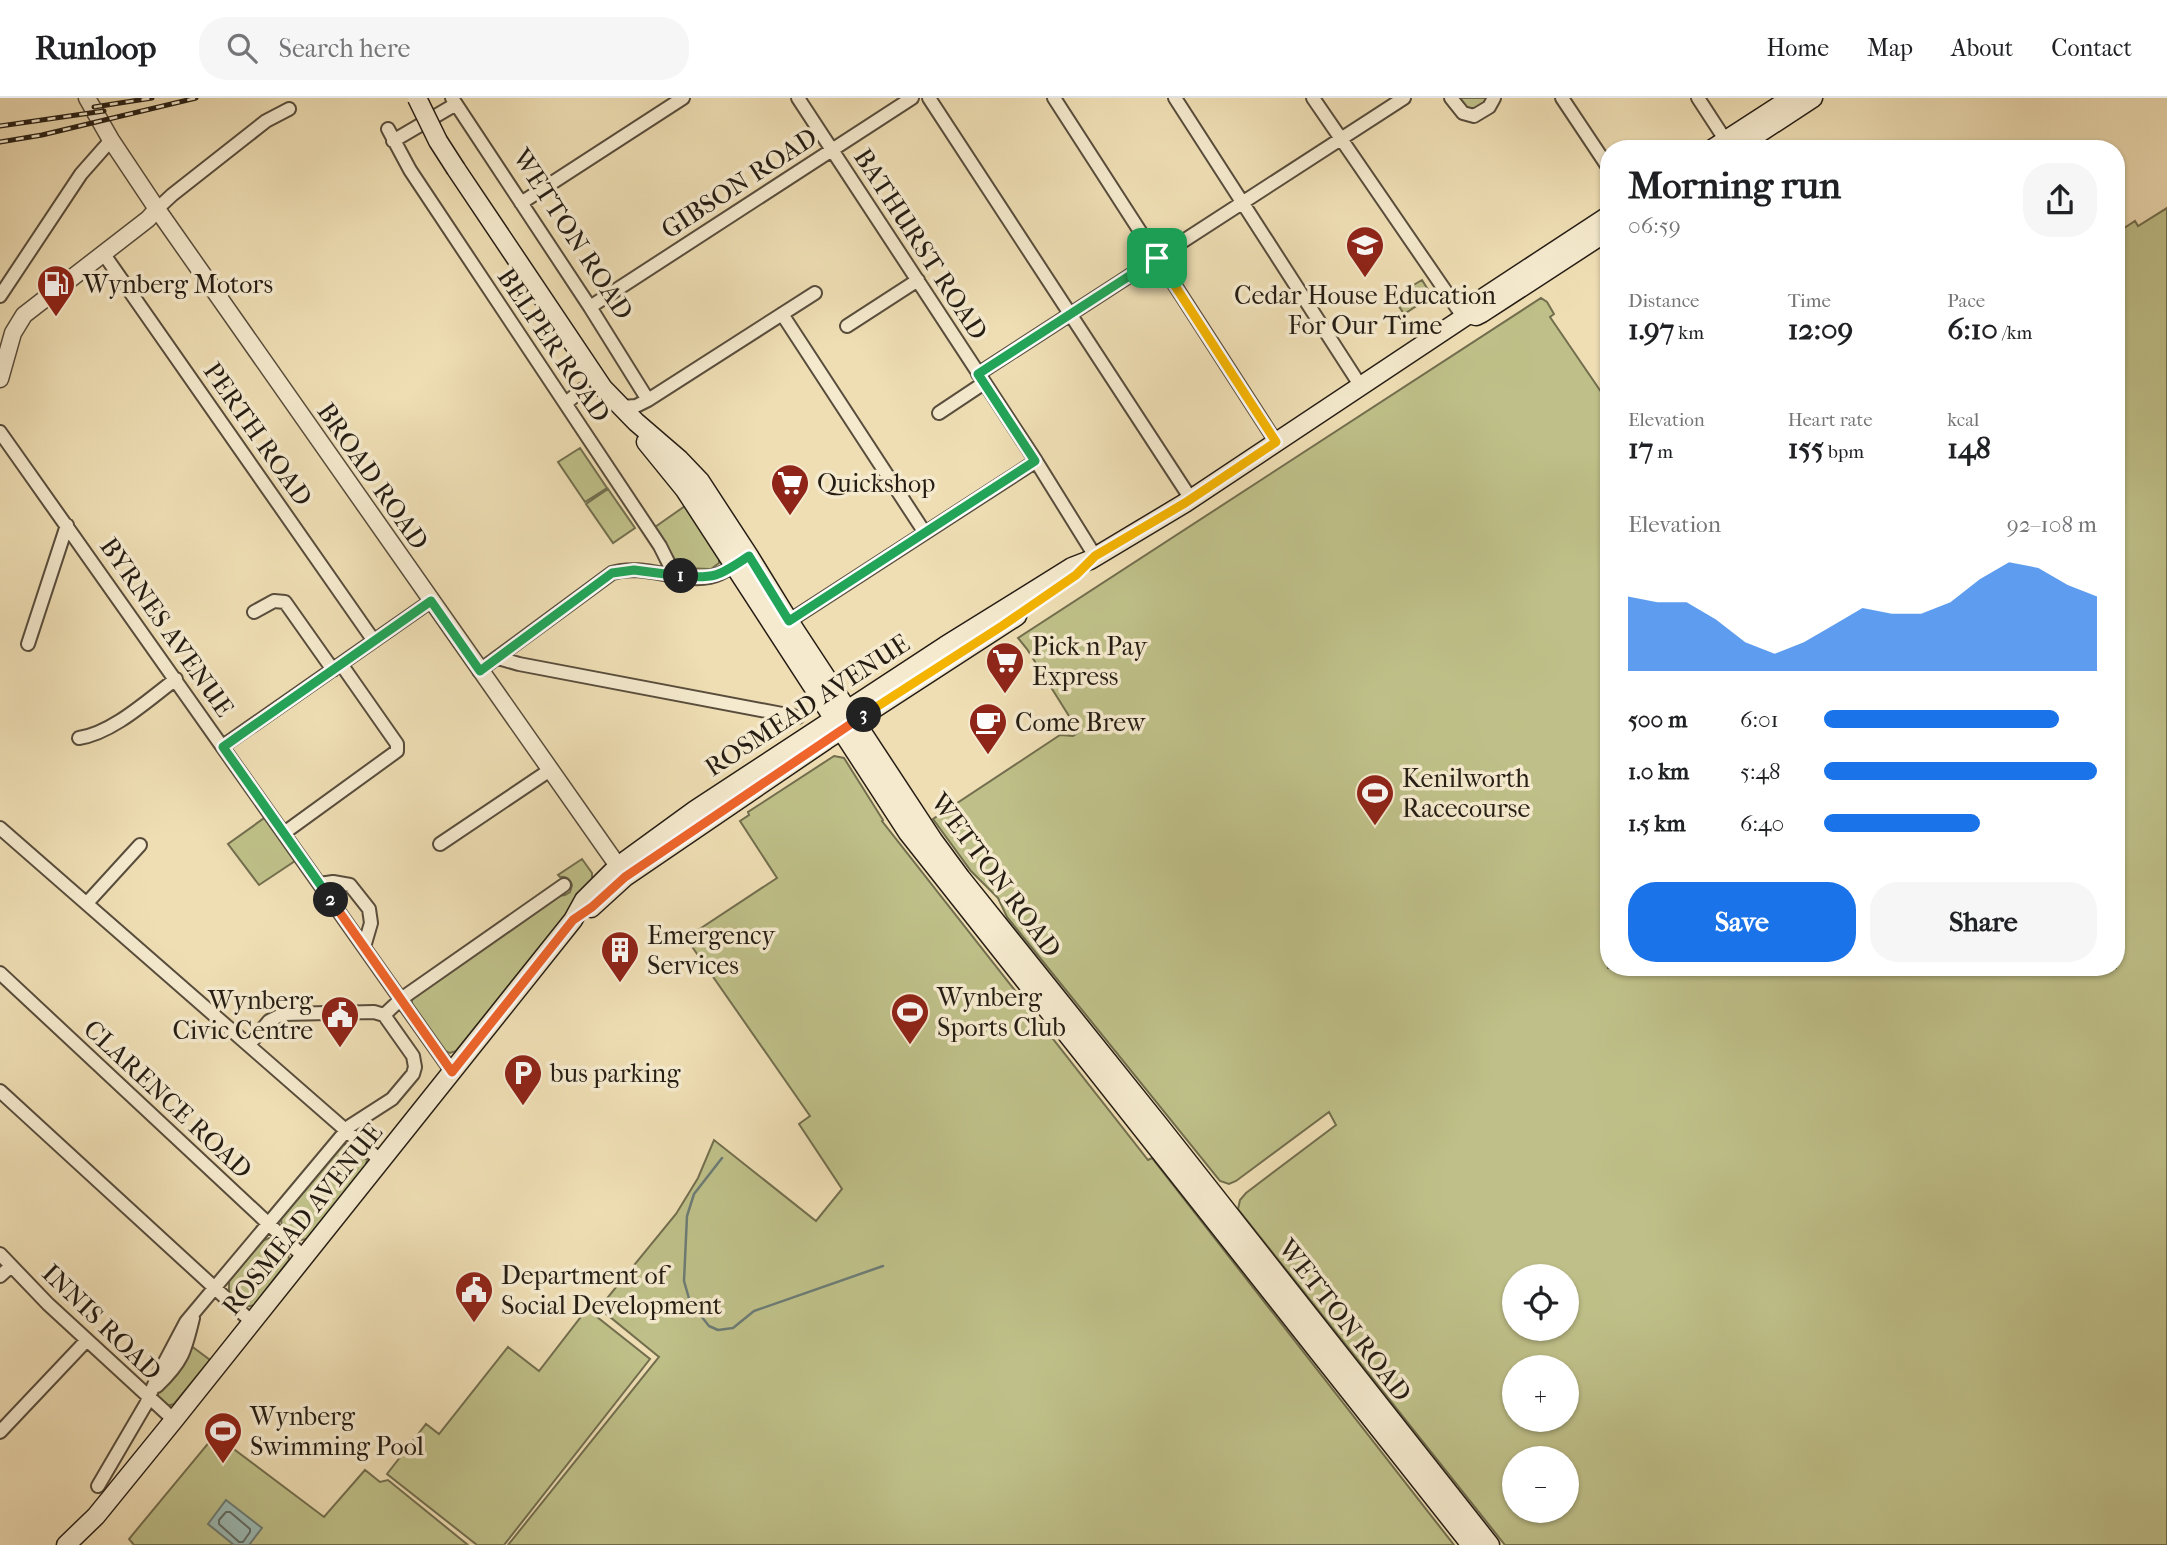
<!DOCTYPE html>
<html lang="en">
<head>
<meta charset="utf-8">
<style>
	body { margin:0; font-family:"IM FELL French Canon",serif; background:#f6f6f6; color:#202124; height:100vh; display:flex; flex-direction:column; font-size:26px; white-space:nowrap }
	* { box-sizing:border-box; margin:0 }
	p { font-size:23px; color:#757577 }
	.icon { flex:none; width:38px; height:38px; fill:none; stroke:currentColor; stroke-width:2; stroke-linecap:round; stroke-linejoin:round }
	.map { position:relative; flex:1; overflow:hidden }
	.drawer { position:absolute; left:1600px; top:42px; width:525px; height:836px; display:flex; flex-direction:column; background:#fff; border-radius:28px; box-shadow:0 2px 5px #0004 }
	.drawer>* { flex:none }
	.controls { position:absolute; left:1502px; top:1166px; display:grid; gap:14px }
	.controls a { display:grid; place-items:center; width:77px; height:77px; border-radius:50%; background:#fff; box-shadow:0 2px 5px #0004; font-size:35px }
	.pin { position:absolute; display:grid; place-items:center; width:60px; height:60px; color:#fff; margin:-30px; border-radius:14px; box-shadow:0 4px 10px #0006 }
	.km { position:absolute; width:35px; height:35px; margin:-18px; border-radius:50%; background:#222; color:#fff; font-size:19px; line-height:35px; text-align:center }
	.round { display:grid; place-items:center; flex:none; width:74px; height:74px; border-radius:28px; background:#f6f6f6 }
	.overview { display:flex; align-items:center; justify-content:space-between; height:119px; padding:0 28px }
	h1 { font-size:38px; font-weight:700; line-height:52px }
	.metrics { display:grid; grid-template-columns:repeat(3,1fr); gap:10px; height:119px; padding:7px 28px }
	.metrics div { display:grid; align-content:center }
	.metrics b { font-size:30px; font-weight:700 }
	.metrics small { font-size:19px; font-weight:400 }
	.metrics p { font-size:19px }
	.chart { height:196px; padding:14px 28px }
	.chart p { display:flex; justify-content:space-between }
	.chart svg { width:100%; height:126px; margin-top:7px; fill:#1a73e8; opacity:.7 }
	.cta { display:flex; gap:14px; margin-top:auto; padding:14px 28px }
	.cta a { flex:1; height:80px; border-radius:28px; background:#1a73e8; color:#fff; font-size:28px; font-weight:700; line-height:80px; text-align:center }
	.cta a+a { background:#f6f6f6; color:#202124 }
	ul { padding:0 28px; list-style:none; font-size:23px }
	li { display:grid; grid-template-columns:112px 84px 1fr; align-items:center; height:52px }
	li i { height:18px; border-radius:9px; background:#1a73e8 }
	header { display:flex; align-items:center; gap:42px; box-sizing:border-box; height:98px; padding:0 35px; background:#fff; border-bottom:2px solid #e0e0e0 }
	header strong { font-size:33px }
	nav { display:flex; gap:38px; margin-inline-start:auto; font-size:24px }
	.search { width:490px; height:63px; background:#f6f6f6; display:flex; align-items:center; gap:18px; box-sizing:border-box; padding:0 24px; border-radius:28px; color:#757577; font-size:26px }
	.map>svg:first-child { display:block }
	.green { fill:#bfc089; stroke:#726e4e; stroke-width:2; fill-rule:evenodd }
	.water { fill:#9cbbb5; stroke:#6c7c75; stroke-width:2 }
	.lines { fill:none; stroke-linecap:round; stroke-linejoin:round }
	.shore { stroke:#606c64; stroke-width:2 }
	.stream { stroke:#6c7c75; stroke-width:2.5 }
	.minor-casing { stroke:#584d3c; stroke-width:16 }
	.tertiary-casing { stroke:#584d3c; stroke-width:19 }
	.secondary-casing { stroke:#251d14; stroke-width:21 }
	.minor { stroke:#f5eace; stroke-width:12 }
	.tertiary { stroke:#f5eace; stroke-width:16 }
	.secondary { stroke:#f5eace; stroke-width:18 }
	.rail-casing { stroke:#251d14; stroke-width:5 }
	.rail { stroke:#f5eace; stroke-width:2.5; stroke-dasharray:8; stroke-linecap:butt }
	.secondary-bridge-casing { stroke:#251d14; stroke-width:21; stroke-linecap:butt }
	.secondary-bridge { stroke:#f5eace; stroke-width:18 }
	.split-1-casing { stroke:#fff; stroke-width:14 }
	.split-2-casing { stroke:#fff; stroke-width:14 }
	.split-3-casing { stroke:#fff; stroke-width:14 }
	.split-4-casing { stroke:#fff; stroke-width:14 }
	.split-1 { stroke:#22a559; stroke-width:9 }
	.split-2 { stroke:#22a559; stroke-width:9 }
	.split-3 { stroke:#f0652b; stroke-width:9 }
	.split-4 { stroke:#f5b400; stroke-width:9 }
	.labels { text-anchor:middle; stroke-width:7; stroke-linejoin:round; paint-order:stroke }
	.street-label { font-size:26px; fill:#251d14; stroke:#f5eace }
	.poi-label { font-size:26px; fill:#251d14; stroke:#f5eace; text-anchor:start }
</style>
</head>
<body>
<header>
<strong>Runloop</strong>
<div class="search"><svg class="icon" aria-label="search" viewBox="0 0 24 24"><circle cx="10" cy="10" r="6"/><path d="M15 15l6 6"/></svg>Search here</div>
<nav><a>Home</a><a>Map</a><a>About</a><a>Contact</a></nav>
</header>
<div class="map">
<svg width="2167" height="1447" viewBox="0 0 2167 1447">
	<rect width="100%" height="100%" fill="#efdeb4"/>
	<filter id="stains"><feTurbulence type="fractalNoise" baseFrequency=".00286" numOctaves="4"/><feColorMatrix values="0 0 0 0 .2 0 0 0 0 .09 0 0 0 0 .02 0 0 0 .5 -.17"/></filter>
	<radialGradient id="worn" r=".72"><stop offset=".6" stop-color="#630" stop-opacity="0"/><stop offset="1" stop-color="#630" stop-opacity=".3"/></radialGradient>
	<path class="green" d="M1460,0H1487L1486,4L1474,12L1466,10Z
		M2167,110V1447H1505L1238,1111L1240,1102L1246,1095L1336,1027L1329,1014L1236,1083L1229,1086L1220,1083L1007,819L998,800L971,773L933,721L1060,637L1073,638L1079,634L1027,551L1018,540L1541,200L1547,204L1554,216L1550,219L1608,304V870H2116V133L2118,134L2135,123L2138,128ZM1514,1178H1566V1230H1514ZM1514,1269H1566V1321H1514ZM1514,1360H1566V1412H1514Z
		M1422,182L1432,198L1404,216L1393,199Z
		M580,350L607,390L585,404L558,364Z
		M608,391L635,430L613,445L586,406Z
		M685,408L719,460V465L711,471L680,470L655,429Z
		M834,658L844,660L883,722L882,723L1148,1062L1152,1060L1454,1447H508L659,1259L599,1210L676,1116L698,1080L714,1042L816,1123L842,1091L799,1026L810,1018L686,840L777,780L740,723L749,717L748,714Z
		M267,718L298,761L259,787L228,746Z
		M582,761L592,775V784L456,953L450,955L445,953L412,907V899L558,798L565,797L570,794L572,787C570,781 567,778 560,779L558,777Z
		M346,1046H350L367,1062L365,1070L307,1141L294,1143L282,1131L281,1120L341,1048Z
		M269,1140H276L288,1152L289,1162L254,1207C244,1212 237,1202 229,1196V1183L262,1143Z
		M587,1211L650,1261L504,1447H477L387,1376L426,1326L439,1336L508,1249L539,1273Z
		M190,1247L210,1262L174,1306L167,1308L158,1300V1292Z
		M215,1337L324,1419L365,1372L380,1384L388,1382L468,1447H134L129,1441Z"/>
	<path class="water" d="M226,1402L262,1430L249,1447H234L208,1426Z"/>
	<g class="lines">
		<path class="shore" d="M226,1414H230L250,1431V1434L243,1444H239L219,1426V1422Z"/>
		<path class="stream" d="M722,1060L694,1096L687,1118L684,1183L690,1204L709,1228L718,1232L733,1230L754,1213L883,1168"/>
		<defs>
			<path id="minor" d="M452,0L590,209L648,302
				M798,0L1036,363L1095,458
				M929,0L1191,401
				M1054,0L1276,344
				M1175,0L1360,287
				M1313,0L1464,220
				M1451,0L1463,15L1474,18L1489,9L1494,0
				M1562,0L1608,69
				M1698,0L1728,46
				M388,31L410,72L660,448L675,478
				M393,43L456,6
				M521,105L683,0
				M157,111L172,97L266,23L289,11
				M103,155L374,543
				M0,198L81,76L111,42
				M590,209L912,0
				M782,216L925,435
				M847,228L918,182
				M978,276L1404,0
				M566,305L583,291
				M621,309L636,308L648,302L815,195
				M939,315L984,285
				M0,334L452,974
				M254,514L274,503L285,504L333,572
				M789,523L1036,363
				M28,546L67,427
				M498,560L519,566L798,619
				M479,573L612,475C644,465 678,485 710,479C721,477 730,470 740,464
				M79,640C113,635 149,601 176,581
				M223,648L431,503
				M0,730L381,1063
				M284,735L397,653V646L341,566
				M440,746L550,672
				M320,786L333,784L350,787L369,811L371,825L364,849
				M87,805L140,747
				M0,875L304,1159
				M249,947L269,923L283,916L374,914L384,917L401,901L564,787
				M0,993L253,1225
				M0,1156L48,1206L174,1322
				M0,1178L11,1168
				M157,1288C183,1263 185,1253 193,1220
				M0,1334L87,1242
				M98,1388L146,1306L159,1275L186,1224L350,1028L392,1001L413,976L415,969L413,958L384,917"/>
			<path id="tertiary" d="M87,0L111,42L157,111L625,778
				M0,281L13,235L24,217L148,121L157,111"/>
			<path id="secondary" d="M1712,51L1791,0
				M1735,51L1813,0
				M456,71L603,290L636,324L679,361L700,383L749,458L789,523L933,742L961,780L1159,1027L1490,1447
				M1469,216L1476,218L1482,215L1608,133
				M646,344L685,392L908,735L1471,1447
				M591,810L625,779L826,642L1017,518
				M66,1447L96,1418L174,1322L573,822L584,802L618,768L695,712L945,548L1072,469L1090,462L1185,405L1469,216L1472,208L1477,204L1608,118"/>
		</defs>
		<use href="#minor" class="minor-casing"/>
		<use href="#tertiary" class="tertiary-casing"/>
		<use href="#secondary" class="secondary-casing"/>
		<use href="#minor" class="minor"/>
		<use href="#tertiary" class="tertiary"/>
		<use href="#secondary" class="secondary"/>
		<defs>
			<path id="rail" d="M94,9L152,0
				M0,28L104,13
				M0,44L42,37L196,0"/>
		</defs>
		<use href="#rail" class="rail-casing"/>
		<use href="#rail" class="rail"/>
		<defs>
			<path id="secondary-bridge" d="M417,0L438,43L456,71"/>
		</defs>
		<use href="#secondary-bridge" class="secondary-bridge-casing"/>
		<use href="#secondary-bridge" class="secondary-bridge"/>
	</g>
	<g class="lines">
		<defs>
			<path id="split-1" d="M681,478C717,481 720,477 749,458L789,523L1035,363L978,276L1157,160"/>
			<path id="split-2" d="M331,802L223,649L431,503L480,573L612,475L634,472L681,478"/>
			<path id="split-3" d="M331,802L452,974L573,822L592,809L625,779L864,617"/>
			<path id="split-4" d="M864,617L1002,528L1076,477L1095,458L1185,405L1276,344L1157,160"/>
		</defs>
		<use href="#split-1" class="split-1-casing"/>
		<use href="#split-2" class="split-2-casing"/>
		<use href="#split-3" class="split-3-casing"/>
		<use href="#split-4" class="split-4-casing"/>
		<use href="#split-1" class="split-1"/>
		<use href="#split-2" class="split-2"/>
		<use href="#split-3" class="split-3"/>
		<use href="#split-4" class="split-4"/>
	</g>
	<defs>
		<symbol id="school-pin" viewBox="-11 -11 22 30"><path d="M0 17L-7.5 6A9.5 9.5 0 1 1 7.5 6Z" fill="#8f2418" stroke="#f5eace"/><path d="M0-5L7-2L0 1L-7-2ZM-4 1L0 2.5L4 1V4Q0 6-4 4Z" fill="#fff"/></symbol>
		<symbol id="fuel-pin" viewBox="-11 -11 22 30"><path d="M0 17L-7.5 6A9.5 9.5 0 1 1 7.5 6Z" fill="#8f2418" stroke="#f5eace"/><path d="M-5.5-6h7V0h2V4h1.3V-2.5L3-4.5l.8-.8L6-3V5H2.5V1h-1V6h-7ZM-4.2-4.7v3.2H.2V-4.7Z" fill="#fff"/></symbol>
		<symbol id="supermarket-pin" viewBox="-11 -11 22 30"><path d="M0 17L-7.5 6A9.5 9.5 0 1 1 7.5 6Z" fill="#8f2418" stroke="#f5eace"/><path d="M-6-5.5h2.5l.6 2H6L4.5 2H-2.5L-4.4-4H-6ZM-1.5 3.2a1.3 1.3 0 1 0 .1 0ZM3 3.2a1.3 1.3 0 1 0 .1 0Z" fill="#fff"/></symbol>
		<symbol id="cafe-pin" viewBox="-11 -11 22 30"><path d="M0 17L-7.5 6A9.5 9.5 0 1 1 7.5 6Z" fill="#8f2418" stroke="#f5eace"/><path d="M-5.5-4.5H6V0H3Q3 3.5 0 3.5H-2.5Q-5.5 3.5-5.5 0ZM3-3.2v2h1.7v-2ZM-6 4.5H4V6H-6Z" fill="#fff"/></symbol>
		<symbol id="stadium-pin" viewBox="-11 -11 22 30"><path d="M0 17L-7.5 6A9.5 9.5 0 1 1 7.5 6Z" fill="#8f2418" stroke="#f5eace"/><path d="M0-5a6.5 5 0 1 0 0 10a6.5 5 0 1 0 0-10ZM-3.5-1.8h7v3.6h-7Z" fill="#fff"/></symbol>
		<symbol id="building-pin" viewBox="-11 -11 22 30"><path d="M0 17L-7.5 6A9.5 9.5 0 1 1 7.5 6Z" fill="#8f2418" stroke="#f5eace"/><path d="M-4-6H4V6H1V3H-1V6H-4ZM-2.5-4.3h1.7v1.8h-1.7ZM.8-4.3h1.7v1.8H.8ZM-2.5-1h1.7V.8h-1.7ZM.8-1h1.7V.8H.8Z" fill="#fff"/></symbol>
		<symbol id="civic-pin" viewBox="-11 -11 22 30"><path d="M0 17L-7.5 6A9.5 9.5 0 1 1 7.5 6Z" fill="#8f2418" stroke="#f5eace"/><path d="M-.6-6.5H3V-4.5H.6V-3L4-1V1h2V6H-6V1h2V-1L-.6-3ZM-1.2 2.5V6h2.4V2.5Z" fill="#fff"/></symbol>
		<symbol id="parking-pin" viewBox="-11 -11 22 30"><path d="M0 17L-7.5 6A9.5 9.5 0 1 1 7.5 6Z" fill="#8f2418" stroke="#f5eace"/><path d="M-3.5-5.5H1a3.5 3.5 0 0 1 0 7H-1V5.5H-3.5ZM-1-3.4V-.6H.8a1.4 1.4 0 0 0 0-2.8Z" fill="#fff"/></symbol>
	</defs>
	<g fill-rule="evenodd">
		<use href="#school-pin" x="1343" y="125" width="44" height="60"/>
		<use href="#fuel-pin" x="34" y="164" width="44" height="60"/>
		<use href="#supermarket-pin" x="768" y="363" width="44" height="60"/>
		<use href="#supermarket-pin" x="983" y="541" width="44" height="60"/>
		<use href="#cafe-pin" x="966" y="602" width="44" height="60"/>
		<use href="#stadium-pin" x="1353" y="673" width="44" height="60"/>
		<use href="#building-pin" x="598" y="830" width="44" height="60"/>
		<use href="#stadium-pin" x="888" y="892" width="44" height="60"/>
		<use href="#civic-pin" x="318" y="895" width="44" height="60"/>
		<use href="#parking-pin" x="501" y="953" width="44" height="60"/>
		<use href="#civic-pin" x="452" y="1170" width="44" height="60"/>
		<use href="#stadium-pin" x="201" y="1311" width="44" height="60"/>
	</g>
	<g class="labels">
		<g class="street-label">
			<text transform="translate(739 85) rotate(-33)" y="9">GIBSON ROAD</text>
			<text transform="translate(573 136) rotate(57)" y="9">WETTON ROAD</text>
			<text transform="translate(921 146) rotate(57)" y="9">BATHURST ROAD</text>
			<text transform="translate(554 247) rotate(56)" y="9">BELPER ROAD</text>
			<text transform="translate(258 336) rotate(55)" y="9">PERTH ROAD</text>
			<text transform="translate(373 378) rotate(55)" y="9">BROAD ROAD</text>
			<text transform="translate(167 529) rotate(55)" y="9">BYRNES AVENUE</text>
			<text transform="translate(807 607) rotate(-33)" y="9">ROSMEAD AVENUE</text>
			<text transform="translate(996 777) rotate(53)" y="9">WETTON ROAD</text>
			<text transform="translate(168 1001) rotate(43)" y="9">CLARENCE ROAD</text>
			<text transform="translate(302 1121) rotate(-51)" y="9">ROSMEAD AVENUE</text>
			<text transform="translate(1345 1222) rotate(52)" y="9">WETTON ROAD</text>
			<text transform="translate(102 1224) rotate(44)" y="9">INNIS ROAD</text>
		</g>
		<g class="poi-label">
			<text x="83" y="195">Wynberg Motors</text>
			<text x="1365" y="206" text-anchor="middle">Cedar House Education<tspan x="1365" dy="30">For Our Time</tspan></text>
			<text x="817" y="394">Quickshop</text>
			<text x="1032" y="557">Pick n Pay<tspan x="1032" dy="30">Express</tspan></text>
			<text x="1015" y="633">Come Brew</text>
			<text x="1402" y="689">Kenilworth<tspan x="1402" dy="30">Racecourse</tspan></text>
			<text x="647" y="846">Emergency<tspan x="647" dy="30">Services</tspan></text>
			<text x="937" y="908">Wynberg<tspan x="937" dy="30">Sports Club</tspan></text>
			<text x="313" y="911" text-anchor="end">Wynberg<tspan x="313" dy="30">Civic Centre</tspan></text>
			<text x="550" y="984">bus parking</text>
			<text x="501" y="1186">Department of<tspan x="501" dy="30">Social Development</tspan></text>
			<text x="250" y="1327">Wynberg<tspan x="250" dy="30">Swimming Pool</tspan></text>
		</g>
	</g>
	<rect width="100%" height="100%" filter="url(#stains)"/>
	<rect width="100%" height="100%" fill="url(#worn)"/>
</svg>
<div class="controls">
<a><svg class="icon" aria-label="locate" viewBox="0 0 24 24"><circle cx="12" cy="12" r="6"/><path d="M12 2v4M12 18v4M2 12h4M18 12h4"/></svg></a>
<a>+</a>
<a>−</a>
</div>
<div class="pin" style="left:1157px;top:160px;background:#1e9e55"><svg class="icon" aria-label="arrive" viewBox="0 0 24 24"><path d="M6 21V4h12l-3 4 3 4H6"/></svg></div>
<b class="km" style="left:681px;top:478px">1</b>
<b class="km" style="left:331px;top:802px">2</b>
<b class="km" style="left:864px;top:617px">3</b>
<section class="drawer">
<div class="overview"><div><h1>Morning run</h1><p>06:59</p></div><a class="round"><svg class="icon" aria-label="share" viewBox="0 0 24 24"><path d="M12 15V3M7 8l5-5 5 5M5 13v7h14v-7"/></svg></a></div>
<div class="metrics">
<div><p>Distance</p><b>1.97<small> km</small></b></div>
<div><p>Time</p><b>12:09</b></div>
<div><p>Pace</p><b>6:10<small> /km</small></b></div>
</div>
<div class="metrics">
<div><p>Elevation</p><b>17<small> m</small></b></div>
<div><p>Heart rate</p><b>155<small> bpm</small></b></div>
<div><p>kcal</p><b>148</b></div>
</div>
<div class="chart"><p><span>Elevation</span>92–108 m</p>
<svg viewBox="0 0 160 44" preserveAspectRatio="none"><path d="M0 44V18L10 20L20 20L30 26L40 34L50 38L60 34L70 28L80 22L90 24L100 24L110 20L120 12L130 6L140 8L150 14L160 18V44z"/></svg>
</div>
<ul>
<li><b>500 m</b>6:01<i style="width:86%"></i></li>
<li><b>1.0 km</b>5:48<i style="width:100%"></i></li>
<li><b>1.5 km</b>6:40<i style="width:57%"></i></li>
</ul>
<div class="cta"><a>Save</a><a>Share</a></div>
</section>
</div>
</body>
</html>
